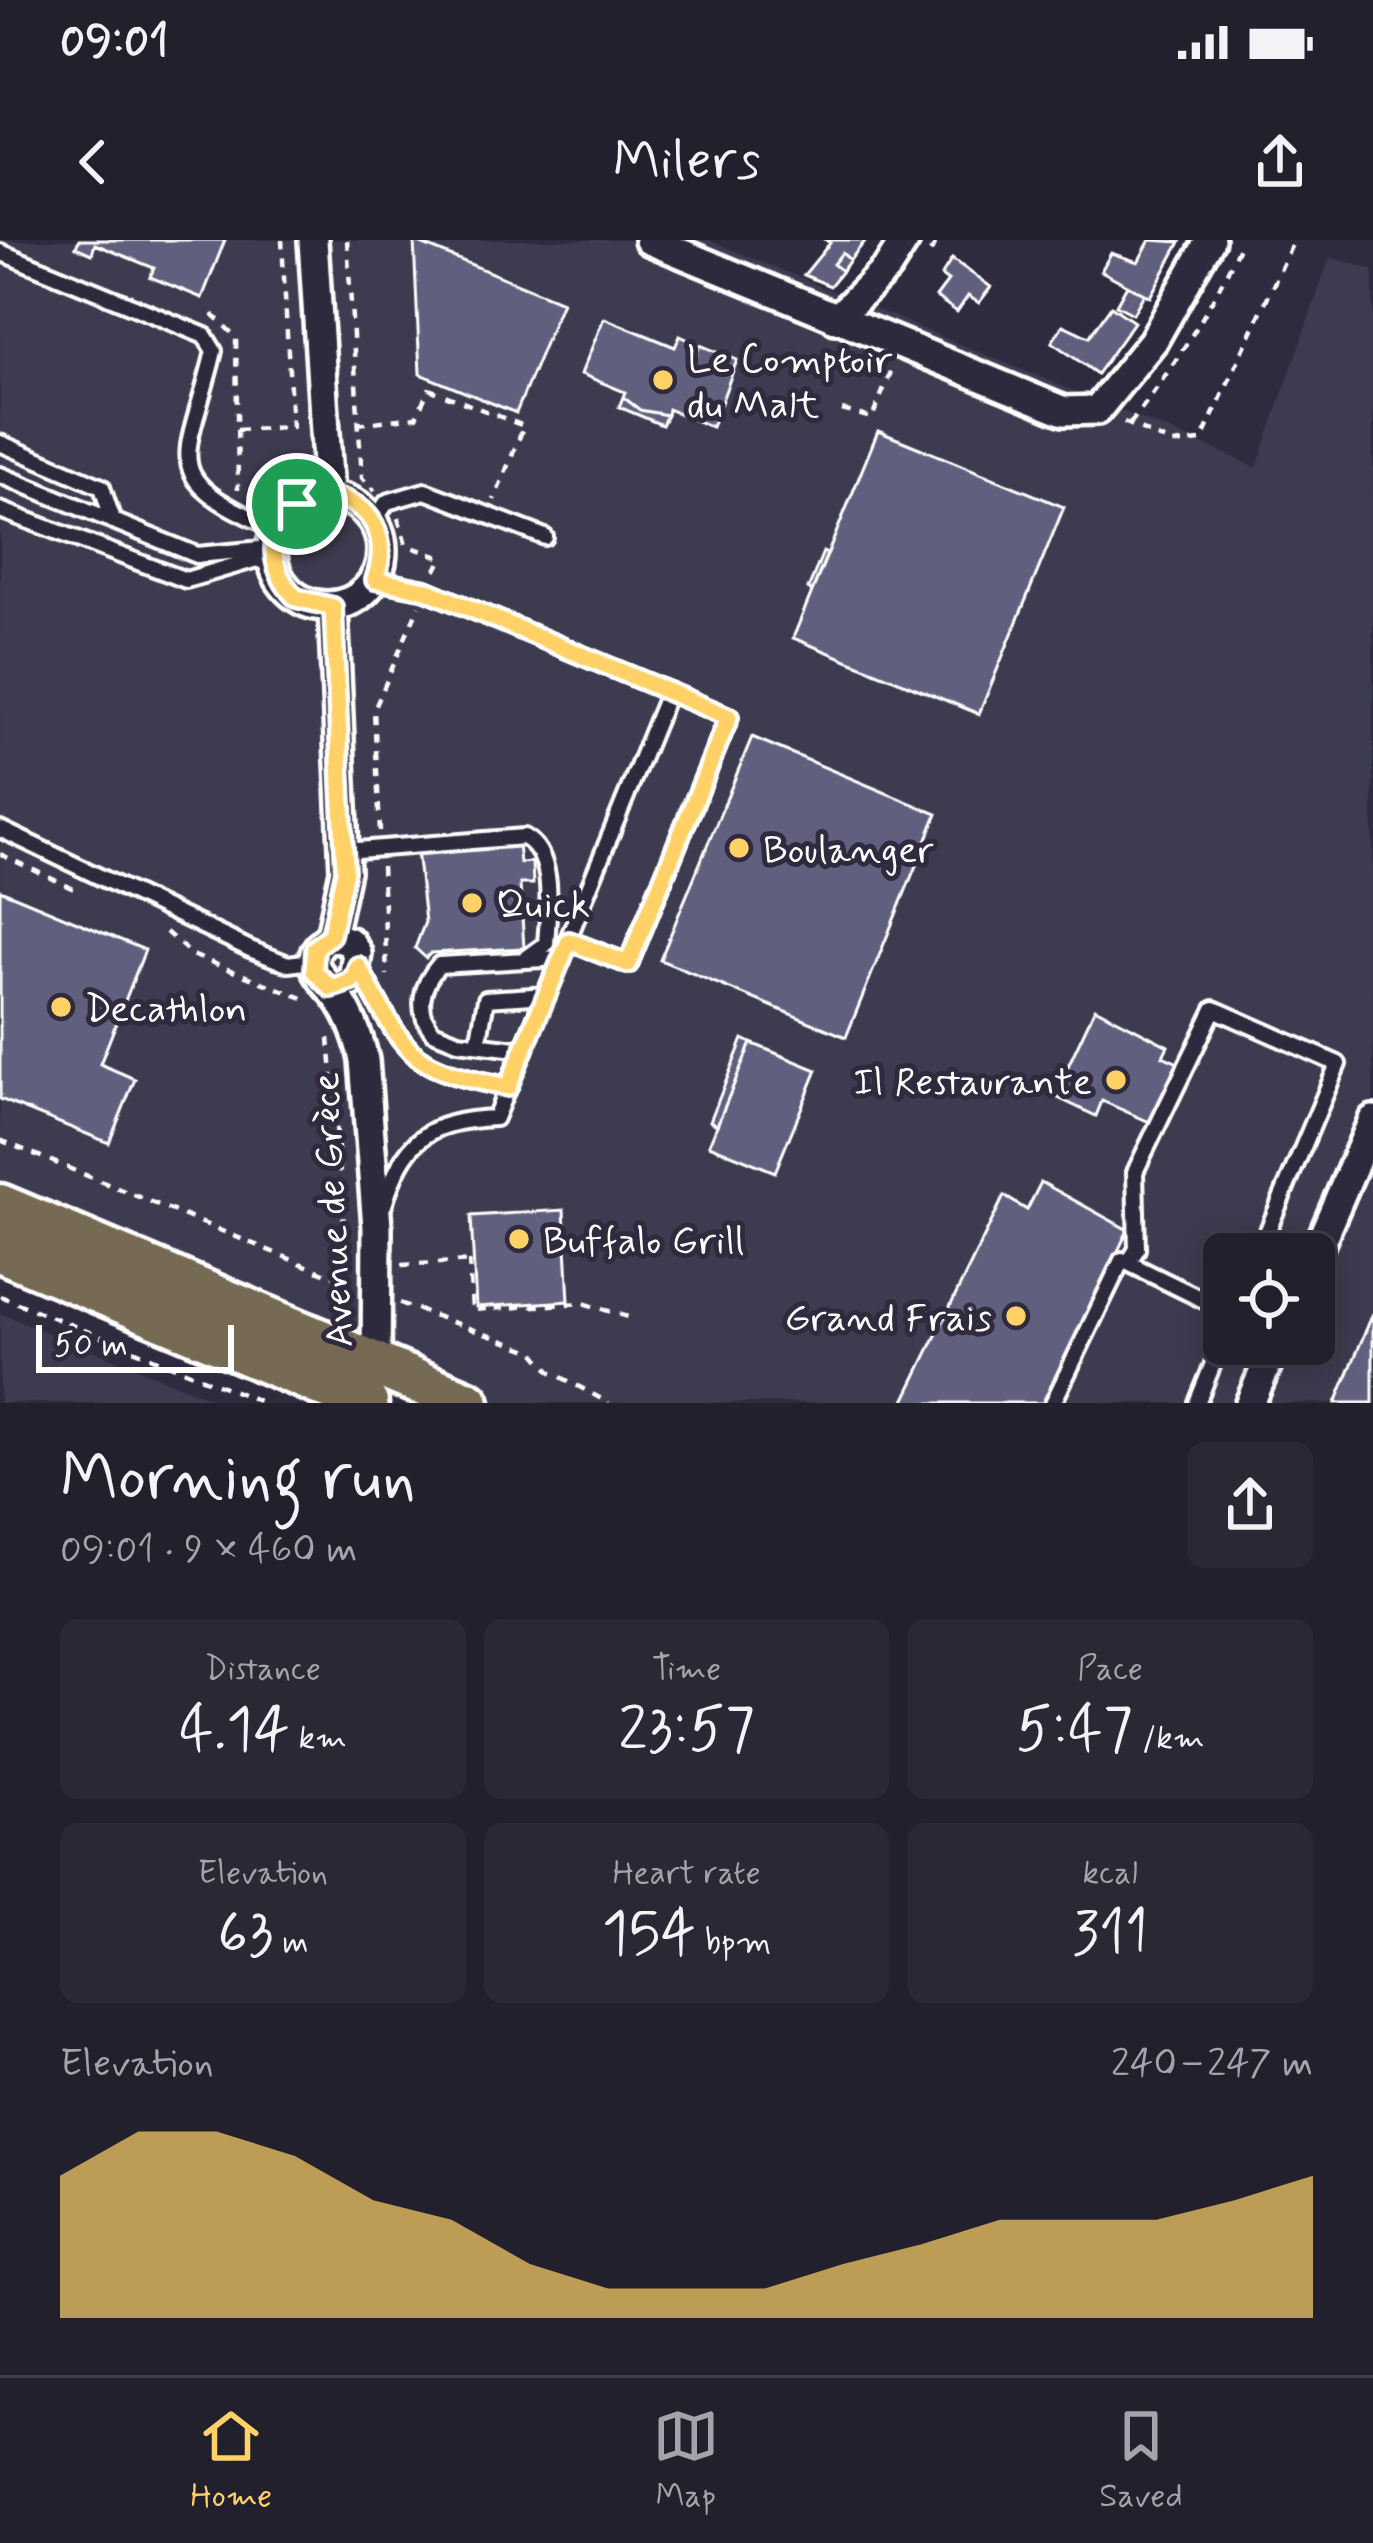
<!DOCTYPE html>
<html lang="en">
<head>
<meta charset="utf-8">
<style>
	body { margin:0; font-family:Mynerve,sans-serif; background:#2b2836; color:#f1f3f6; height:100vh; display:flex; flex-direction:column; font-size:45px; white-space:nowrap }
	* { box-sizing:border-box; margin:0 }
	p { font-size:39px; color:#a3a3aa }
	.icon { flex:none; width:66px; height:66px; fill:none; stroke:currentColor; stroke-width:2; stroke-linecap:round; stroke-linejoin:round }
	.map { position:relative; height:1163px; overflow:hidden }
	.panel { display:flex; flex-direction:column; background:#23202e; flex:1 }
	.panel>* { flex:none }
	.buttons { position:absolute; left:1203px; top:993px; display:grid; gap:24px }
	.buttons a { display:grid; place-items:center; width:132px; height:132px; border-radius:18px; background:#23202e; box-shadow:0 6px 30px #0003,0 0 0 3px #403e4a; font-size:60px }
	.scale { position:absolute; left:36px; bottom:30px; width:198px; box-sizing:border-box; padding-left:12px; border:6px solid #fff; border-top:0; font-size:33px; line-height:42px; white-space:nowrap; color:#fff; -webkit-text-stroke:9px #2f2a3d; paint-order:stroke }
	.pin { position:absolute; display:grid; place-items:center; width:102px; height:102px; color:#fff; margin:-51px; border:6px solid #fff; border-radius:50%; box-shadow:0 3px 12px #0007 }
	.round { display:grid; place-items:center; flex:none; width:126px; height:126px; border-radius:18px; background:#2b2836 }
	.summary { display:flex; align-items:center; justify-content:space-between; height:204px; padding:0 60px }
	h1 { font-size:66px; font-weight:600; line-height:90px }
	.metrics { display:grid; grid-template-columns:repeat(3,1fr); gap:18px; height:204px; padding:12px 60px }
	.metrics div { display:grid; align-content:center; border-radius:18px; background:#2b2836; text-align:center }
	.metrics b { font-size:60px; font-weight:600 }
	.metrics small { font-size:33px; font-weight:400 }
	.metrics p { font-size:33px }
	.chart { height:336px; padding:24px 60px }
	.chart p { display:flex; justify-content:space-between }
	.chart svg { width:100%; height:216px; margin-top:12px; fill:#ffd166; opacity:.7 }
	.status { display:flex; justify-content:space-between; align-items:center; height:84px; padding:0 60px; background:#23202e; direction:ltr }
	.status svg { height:33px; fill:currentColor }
	header { display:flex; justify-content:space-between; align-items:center; height:156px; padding:0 60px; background:#23202e; font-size:54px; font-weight:600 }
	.tab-bar { display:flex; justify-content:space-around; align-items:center; height:168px; border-top:3px solid #403e4a; background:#23202e; font-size:33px; color:#a3a3aa }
	.tab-bar a { display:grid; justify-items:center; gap:6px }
	.tab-bar .selected { color:#ffd166 }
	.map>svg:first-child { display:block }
	.built { fill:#3e3a50; fill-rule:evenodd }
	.building { fill:#60617e; stroke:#fff; stroke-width:3 }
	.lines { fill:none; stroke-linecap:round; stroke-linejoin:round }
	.service-casing { stroke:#fff; stroke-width:22 }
	.minor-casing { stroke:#fff; stroke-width:36 }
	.primary-casing { stroke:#fff; stroke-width:51 }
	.path { stroke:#fff; stroke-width:4.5; stroke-dasharray:9 9; stroke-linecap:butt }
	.service { stroke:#2f2a3d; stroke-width:14 }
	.minor { stroke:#2f2a3d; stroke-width:27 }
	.primary { stroke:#766a54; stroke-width:42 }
	.route-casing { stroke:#fff; stroke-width:24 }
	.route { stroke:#ffd166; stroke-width:15 }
	.poi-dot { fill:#ffd166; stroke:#2f2a3d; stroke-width:4.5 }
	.labels { text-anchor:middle; stroke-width:10; stroke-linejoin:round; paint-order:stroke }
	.poi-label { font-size:39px; fill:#fff; stroke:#2f2a3d; text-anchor:start }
	.street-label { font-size:39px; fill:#fff; stroke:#2f2a3d }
</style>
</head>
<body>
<div class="status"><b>09:01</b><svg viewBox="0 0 49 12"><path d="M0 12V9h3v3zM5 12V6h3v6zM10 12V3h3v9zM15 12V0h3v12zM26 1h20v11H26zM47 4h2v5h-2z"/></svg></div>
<header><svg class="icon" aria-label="back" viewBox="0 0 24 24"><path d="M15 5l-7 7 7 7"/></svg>Milers<svg class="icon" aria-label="share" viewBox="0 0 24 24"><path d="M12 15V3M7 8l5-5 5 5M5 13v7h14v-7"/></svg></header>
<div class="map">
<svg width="1373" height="1163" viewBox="0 0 1373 1163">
	<rect width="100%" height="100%" fill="#2f2a3d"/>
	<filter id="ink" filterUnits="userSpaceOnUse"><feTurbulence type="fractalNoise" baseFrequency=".00833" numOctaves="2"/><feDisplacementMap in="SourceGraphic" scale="24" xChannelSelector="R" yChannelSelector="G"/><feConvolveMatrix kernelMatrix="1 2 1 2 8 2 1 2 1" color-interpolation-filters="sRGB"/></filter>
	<g filter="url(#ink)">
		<path class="built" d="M0,0H709L1257,227L1330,17L1373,30V1163H435L0,973ZM1224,1014H1314V1104H1224Z
			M0,1073L223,1163H0Z"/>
		<path class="building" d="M79,0H225L202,58L150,37L154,28L95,4L92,14L76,7Z
			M866,0L850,20L842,13L833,24L842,31L830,46L804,35L830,3L826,0Z
			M1150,0L1180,2L1150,57L1101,31L1111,13L1138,22Z
			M414,1L562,62L516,173L420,134Z
			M842,13L850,20L842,31L833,24Z
			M952,19L991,47L979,63L968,56L957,72L936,57L948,41L941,36Z
			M1127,45L1144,54L1133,74L1116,65Z
			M1111,66L1134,82L1097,134L1052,102L1063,85L1089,97Z
			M604,78L675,107L680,96L695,103L690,113L696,116L700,105L737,120L712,187L668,169L667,175L640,170L623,157L625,152L581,134Z
			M623,157L640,170L667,175L662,185L619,167Z
			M878,191L1064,267L979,474L793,398Z
			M823,312L827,314L812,351L808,349Z
			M752,497L937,574L846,797L660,720Z
			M501,603L518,605L520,623L532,622L533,644H520L524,708L431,713L426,718L415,708L425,682L417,610Z
			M0,650L145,710L100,824L135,839L109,903L0,859Z
			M1095,768L1168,806L1163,816L1178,823L1152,883L1102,861L1096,876L1054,856Z
			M743,799L751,803L717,885L710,881Z
			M751,803L817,830L775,932L709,905Z
			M1041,942L1128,990L1046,1163H903L1004,956L1027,970Z
			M564,970L569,1061L476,1067L471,976Z
			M1373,1073V1163H1336Z"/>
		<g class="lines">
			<defs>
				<path id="service" d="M0,12L205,96L214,111C188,222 152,236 276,289
					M0,203L102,247L113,281
					M0,235L197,315L272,308
					M0,270L186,340L257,319L274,327
					M374,281L387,262L425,251L545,297
					M375,340L426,350L729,477L629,724L569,701
					M0,589L250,709L288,724L312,721
					M345,611L524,597C557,615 548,672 546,704L524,720
					M360,729C409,817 405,827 509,847
					M478,804L486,759L547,755
					M524,810L458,802L433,792C415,771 421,745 439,725L562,718
					M384,965C404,900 427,881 495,878L669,451
					M1128,1023L1137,1009L1135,932L1214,769L1338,824L1258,1014
					M1250,1104L1265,1130
					M1053,1163L1122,1020L1224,1070
					M1197,1163L1224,1097"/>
				<path id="minor" d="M313,0L329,255
					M649,0L1064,171L1097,170L1153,101L1210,0
					M836,79L887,28L905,0
					M272 311a55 55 0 1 1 110 0a55 55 0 1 1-110 0Z
					M331,696C304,715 313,728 331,749C348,767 359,797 364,820L377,987L376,1135
					M331,696L345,631L333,367
					M331,748L353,741L357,713L350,702L331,696
					M1314,1017L1373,880
					M1250,1163L1276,1104"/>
				<path id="primary" d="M0,966L468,1163
					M0,1010L366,1163"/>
			</defs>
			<use href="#service" class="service-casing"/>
			<use href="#minor" class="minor-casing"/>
			<use href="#primary" class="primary-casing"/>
			<path class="path" d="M347,0L362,238L375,251
				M930,12L939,0
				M212,74L236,97L238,250
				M842,170L872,178L893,127
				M1124,182L1173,204L1201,201L1294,0
				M357,184L416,177L429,149L524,186L494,260
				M1130,184C1174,126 1213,67 1242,0
				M237,190L292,187L282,0
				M398,278L406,305L442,318L434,334
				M380,591L374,470L419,366
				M0,614L80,652
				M382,626L387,735
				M166,692L192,715L305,759
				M329,798L344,985L334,1037
				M0,900L351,1044
				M469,1021L472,1070L583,1063L628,1077
				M402,1025L474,1021
				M0,1056L264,1163
				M400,1063L534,1112L550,1131L609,1163"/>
			<use href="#service" class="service"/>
			<use href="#minor" class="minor"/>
			<use href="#primary" class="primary"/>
		</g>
	</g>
	<g class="lines" filter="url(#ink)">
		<defs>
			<path id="route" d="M329,255C373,264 390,297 375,340L426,350L729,477L628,724L569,701L508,847C404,827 407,815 358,726L352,741L331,748L314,731L315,708L331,695L345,631L333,367L296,358C257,318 271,263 329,255Z"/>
		</defs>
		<use href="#route" class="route-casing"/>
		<use href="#route" class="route"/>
	</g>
	<g class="poi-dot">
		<circle cx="663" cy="140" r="12"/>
		<circle cx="739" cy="608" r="12"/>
		<circle cx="472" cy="663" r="12"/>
		<circle cx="61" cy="767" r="12"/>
		<circle cx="1116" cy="840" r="12"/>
		<circle cx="519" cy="999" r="12"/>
		<circle cx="1016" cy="1076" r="12"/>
	</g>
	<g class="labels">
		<g class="poi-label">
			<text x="687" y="132">Le Comptoir<tspan x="687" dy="45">du Malt</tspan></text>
			<text x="763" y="622">Boulanger</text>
			<text x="496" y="677">Quick</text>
			<text x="85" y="781">Decathlon</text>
			<text x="1092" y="854" text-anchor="end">Il Restaurante</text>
			<text x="543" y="1013">Buffalo Grill</text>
			<text x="992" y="1090" text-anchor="end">Grand Frais</text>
		</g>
		<g class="street-label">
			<text transform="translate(331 970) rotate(-93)" y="14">Avenue de Grèce</text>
		</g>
	</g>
</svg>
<div class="buttons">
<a><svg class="icon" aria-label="locate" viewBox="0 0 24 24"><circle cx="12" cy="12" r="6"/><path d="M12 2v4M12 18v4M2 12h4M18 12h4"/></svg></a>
</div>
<div class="scale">50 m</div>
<div class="pin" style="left:297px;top:264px;background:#1e9e55"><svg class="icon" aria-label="arrive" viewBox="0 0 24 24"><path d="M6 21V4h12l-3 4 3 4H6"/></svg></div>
</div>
<section class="panel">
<div class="summary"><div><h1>Morning run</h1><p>09:01 · 9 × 460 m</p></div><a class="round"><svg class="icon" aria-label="share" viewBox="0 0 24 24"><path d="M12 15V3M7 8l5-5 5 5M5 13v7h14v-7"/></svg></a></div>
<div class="metrics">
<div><p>Distance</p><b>4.14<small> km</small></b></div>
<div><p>Time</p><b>23:57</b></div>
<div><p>Pace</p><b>5:47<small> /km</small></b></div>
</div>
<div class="metrics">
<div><p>Elevation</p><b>63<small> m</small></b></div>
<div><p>Heart rate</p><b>154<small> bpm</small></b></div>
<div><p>kcal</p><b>311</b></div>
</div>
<div class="chart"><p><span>Elevation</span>240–247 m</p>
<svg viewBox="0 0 160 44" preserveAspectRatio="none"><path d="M0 44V15L10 6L20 6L30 11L40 20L50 24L60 33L70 38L80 38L90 38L100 33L110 29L120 24L130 24L140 24L150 20L160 15V44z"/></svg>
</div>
</section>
<nav class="tab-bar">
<a class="selected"><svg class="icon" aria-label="home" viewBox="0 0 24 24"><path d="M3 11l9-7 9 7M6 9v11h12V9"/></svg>Home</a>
<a><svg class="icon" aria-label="map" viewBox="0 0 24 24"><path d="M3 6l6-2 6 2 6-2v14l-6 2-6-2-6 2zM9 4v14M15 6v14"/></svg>Map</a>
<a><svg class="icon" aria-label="saved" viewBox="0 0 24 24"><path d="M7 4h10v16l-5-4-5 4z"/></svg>Saved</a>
</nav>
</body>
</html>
